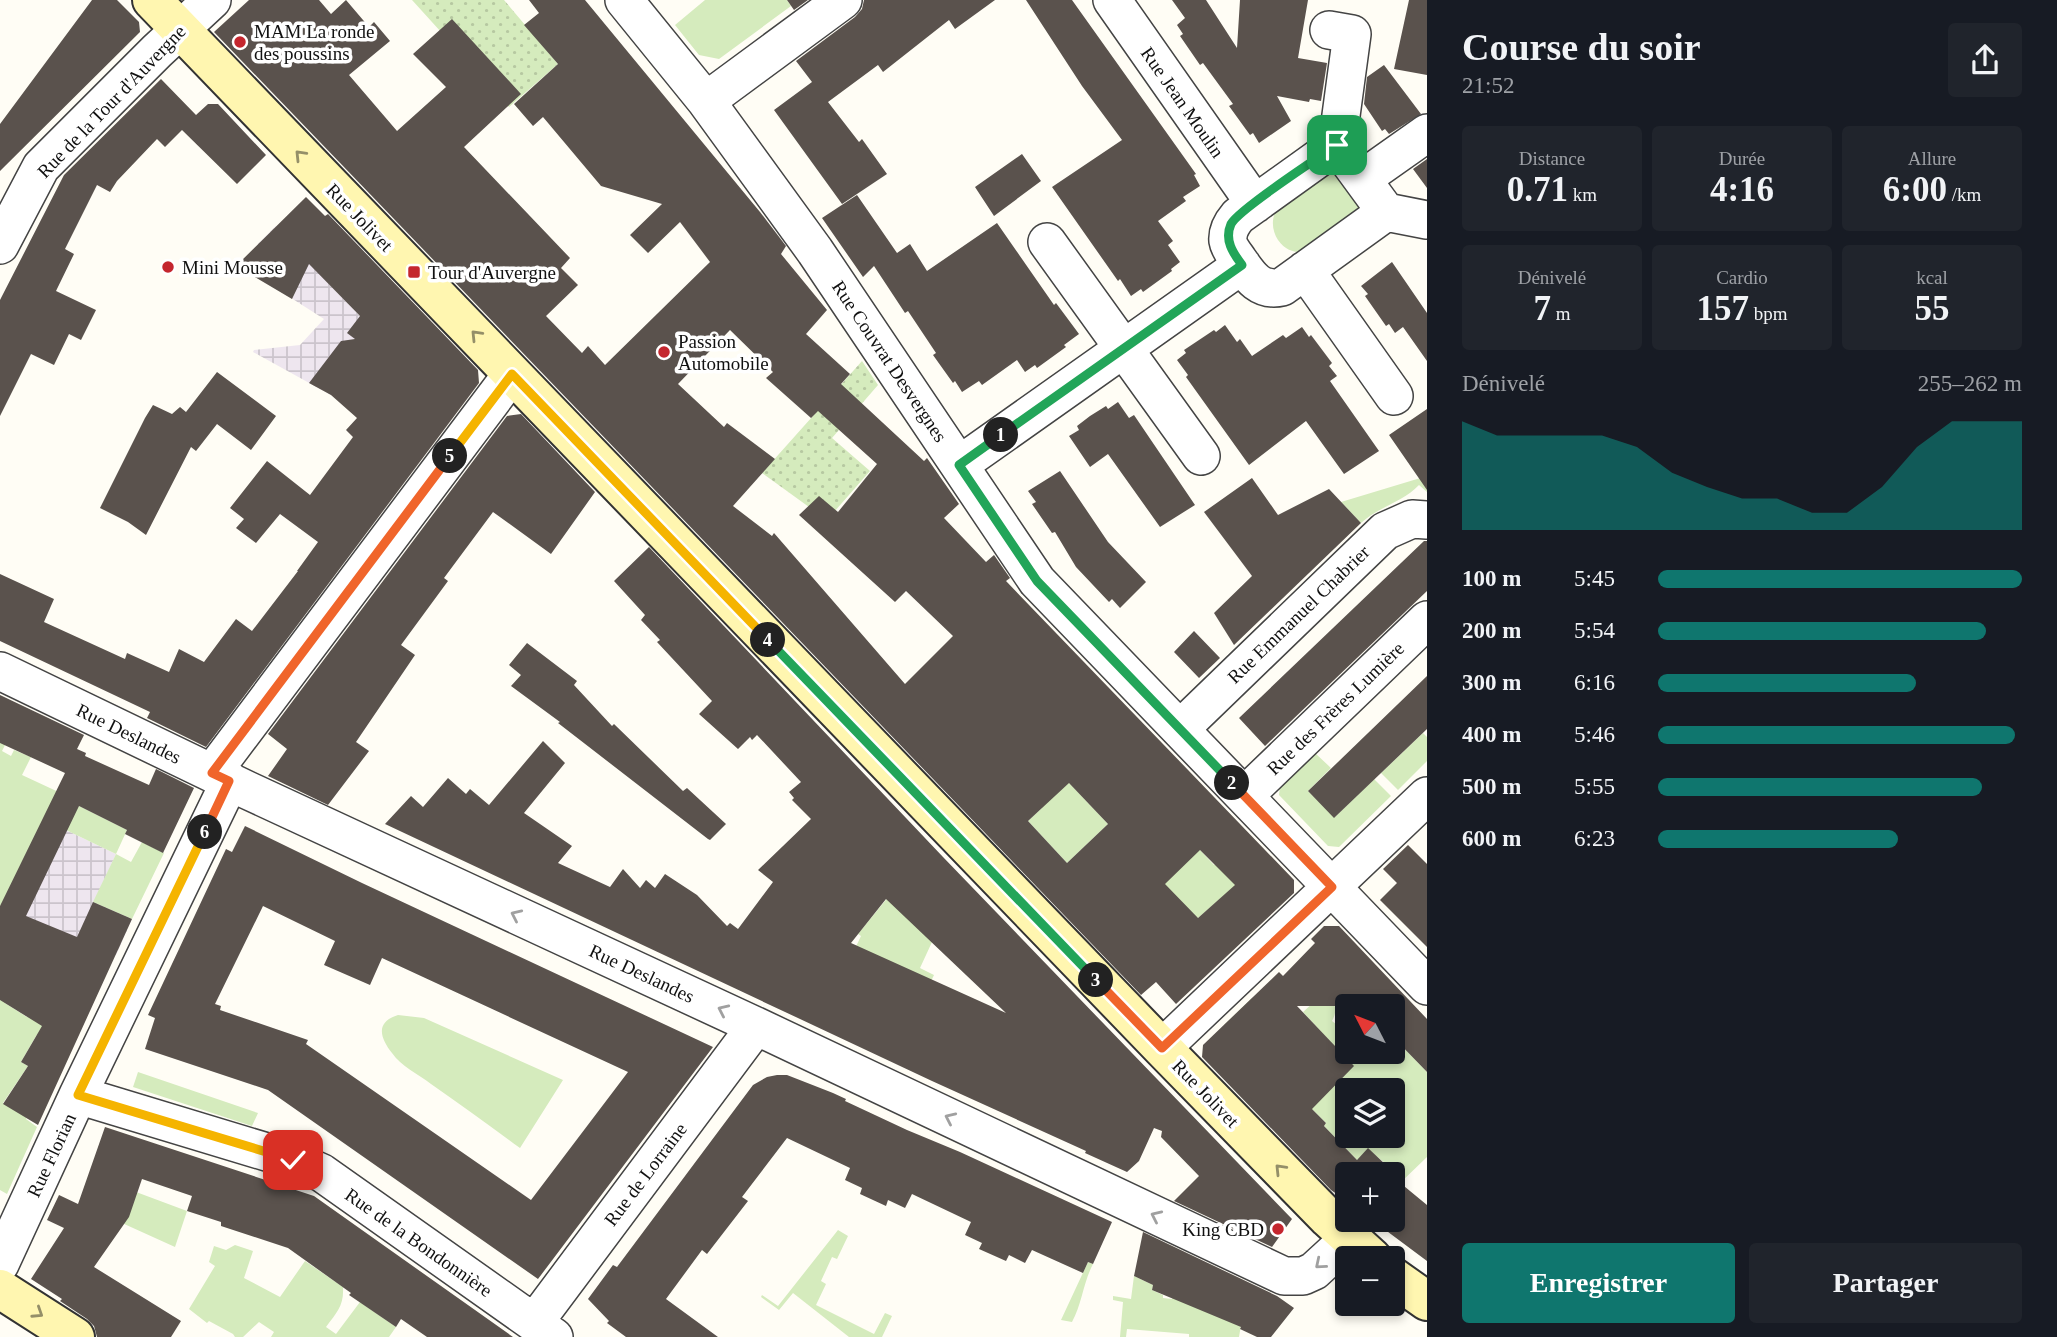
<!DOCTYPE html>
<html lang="fr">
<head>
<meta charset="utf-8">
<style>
	body { margin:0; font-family:"Times New Roman",serif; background:#20242c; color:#f1f3f6; height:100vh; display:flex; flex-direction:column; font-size:26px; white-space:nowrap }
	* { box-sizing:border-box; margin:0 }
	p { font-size:23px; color:#9ea1a6 }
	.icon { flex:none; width:38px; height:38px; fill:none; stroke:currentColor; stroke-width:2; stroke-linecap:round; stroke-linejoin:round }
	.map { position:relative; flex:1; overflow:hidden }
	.details { display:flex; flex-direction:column; background:#171b24; width:630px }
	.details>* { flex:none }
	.needle { width:46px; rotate:312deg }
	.tools { position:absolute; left:1335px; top:994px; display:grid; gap:14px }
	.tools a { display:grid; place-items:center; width:70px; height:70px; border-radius:7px; background:#171b24; box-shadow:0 4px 10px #0003; font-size:35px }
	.pin { position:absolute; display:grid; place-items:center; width:60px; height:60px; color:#fff; margin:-30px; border-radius:14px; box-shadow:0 4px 10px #0006 }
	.km { position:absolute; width:35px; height:35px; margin:-18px; border-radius:50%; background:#222; color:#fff; font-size:19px; line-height:35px; text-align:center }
	.round { display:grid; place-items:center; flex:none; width:74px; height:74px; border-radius:7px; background:#20242c }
	.head { display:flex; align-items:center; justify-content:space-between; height:119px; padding:0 35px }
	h1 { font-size:38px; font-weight:800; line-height:52px }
	.metrics { display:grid; grid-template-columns:repeat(3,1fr); gap:10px; height:119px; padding:7px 35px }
	.metrics div { display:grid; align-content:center; border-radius:7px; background:#20242c; text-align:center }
	.metrics b { font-size:35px; font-weight:800 }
	.metrics small { font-size:19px; font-weight:400 }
	.metrics p { font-size:19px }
	.chart { height:196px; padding:14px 35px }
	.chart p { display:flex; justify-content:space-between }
	.chart svg { width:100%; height:126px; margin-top:7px; fill:#0f766e; opacity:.7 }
	.cta { display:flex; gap:14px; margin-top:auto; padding:14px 35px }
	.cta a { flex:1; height:80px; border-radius:7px; background:#0f766e; color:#fff; font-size:28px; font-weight:800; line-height:80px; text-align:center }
	.cta a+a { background:#20242c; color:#f1f3f6 }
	ul { padding:0 35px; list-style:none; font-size:23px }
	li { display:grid; grid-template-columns:112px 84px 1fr; align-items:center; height:52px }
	li i { height:18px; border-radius:9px; background:#0f766e }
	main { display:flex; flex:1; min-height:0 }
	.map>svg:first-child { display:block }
	.industrial { fill:url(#industrial-grid) }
	.grass { fill:#d5ebbd; fill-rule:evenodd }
	.park { fill:url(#park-dots) }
	.building { fill:#5a524d; fill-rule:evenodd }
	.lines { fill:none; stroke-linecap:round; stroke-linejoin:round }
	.street-casing { stroke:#444; stroke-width:40 }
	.secondary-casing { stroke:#333; stroke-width:42 }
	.street { stroke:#fff; stroke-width:37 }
	.secondary { stroke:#fff6b0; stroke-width:38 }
	.oneway { stroke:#948f68 }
	.oneway2 { stroke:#a0a0a0 }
	.split-1-casing { stroke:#fff; stroke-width:14 }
	.split-2-casing { stroke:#fff; stroke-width:14 }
	.split-3-casing { stroke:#fff; stroke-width:14 }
	.split-4-casing { stroke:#fff; stroke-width:14 }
	.split-5-casing { stroke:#fff; stroke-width:14 }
	.split-6-casing { stroke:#fff; stroke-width:14 }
	.split-7-casing { stroke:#fff; stroke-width:14 }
	.split-1 { stroke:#22a559; stroke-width:9 }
	.split-2 { stroke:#22a559; stroke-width:9 }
	.split-3 { stroke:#f0652b; stroke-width:9 }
	.split-4 { stroke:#22a559; stroke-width:9 }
	.split-5 { stroke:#f5b400; stroke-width:9 }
	.split-6 { stroke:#f0652b; stroke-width:9 }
	.split-7 { stroke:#f5b400; stroke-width:9 }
	.poi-dot { fill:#c4262e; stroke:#fff; stroke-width:2.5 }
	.labels { text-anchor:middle; stroke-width:7; stroke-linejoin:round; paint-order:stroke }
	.poi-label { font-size:19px; fill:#111; stroke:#fff; text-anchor:start }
	.street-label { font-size:19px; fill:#111; stroke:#fff }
</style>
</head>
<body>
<main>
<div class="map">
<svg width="1427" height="1337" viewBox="0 0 1427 1337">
	<defs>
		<pattern id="industrial-grid" width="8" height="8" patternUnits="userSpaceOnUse" patternTransform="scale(1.75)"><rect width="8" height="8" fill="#eee6ef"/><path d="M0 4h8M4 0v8" fill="none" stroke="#cbc4cc"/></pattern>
		<pattern id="park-dots" width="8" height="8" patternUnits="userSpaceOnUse" patternTransform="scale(1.75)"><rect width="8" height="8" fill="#d5ebbd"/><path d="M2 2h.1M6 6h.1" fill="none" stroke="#b6c8a1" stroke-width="1.8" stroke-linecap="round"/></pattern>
	</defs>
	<rect width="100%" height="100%" fill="#fffdf5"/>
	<path class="industrial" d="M276,226L331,286L379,336L331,395L253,352L254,350L300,345L324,319L274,287L284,268L258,244Z
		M43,819L116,854L94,902L132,919L116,955L69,934L28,1017L5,1003L0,907Z"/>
	<path class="grass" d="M705,0H787L791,6L719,59L699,55L675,25Z
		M1337,165L1368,210L1307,252C1295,253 1286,251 1278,240C1273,232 1271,222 1275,213C1280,202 1324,174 1337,165Z
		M1427,476V492L1419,485C1403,502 1378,507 1361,523L1341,502Z
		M1022,733L1108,824L1067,863L1028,821L1042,808Z
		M1423,733L1427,737V761L1398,790L1381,773Z
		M0,738L7,741L2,751L11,756L14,750L31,757L22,775L80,802L79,806L127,830L116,854L131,862L142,842L164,853L132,919L93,902L116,854L43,819L0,907Z
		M1314,752L1331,768L1308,791L1335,817L1374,779L1391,796L1339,847L1328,846L1279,795L1280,785Z
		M1200,850L1214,865L1224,856L1244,878L1198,918L1166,907L1148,866Z
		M894,890L932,942L920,968L934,975L916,1013L840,980L861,936L858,934Z
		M0,975L5,1003L27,1017L65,1001L36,1036L21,1062L28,1066L3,1103L27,1117L26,1119L37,1127L7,1194L0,1190Z
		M1325,992C1334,1001 1339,1008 1332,1021L1345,1031L1347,1029L1348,1052H1393V1037L1427,1072V1157L1398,1185L1393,1182V1174L1379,1173L1386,1164L1368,1149L1357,1160L1324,1126L1326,1123L1316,1113L1224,1025L1252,998L1284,1030L1337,1049L1303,1012ZM1348,1090H1393V1136H1348Z
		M398,1015L424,1018L563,1080L520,1148C490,1126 461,1105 431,1084C418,1074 401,1066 392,1053C380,1038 375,1022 398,1015Z
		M138,1072L258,1113L252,1126L133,1087Z
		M120,1186L187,1211L175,1247L122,1223Z
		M838,1230L848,1236L837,1259L832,1257L821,1281L826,1284L816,1305L874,1334L885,1313L892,1316L882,1337H849L793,1293L779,1310L761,1297L762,1295L778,1306Z
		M235,1245L253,1251L244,1278L280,1297L305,1261L343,1287C344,1306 337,1312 326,1327L336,1334L360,1302L396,1327L389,1337H271L274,1332L259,1322L243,1337H235L233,1334L209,1321L207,1323L189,1309L215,1266L209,1262L214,1246L226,1250Z
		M1088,1262L1093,1264C1083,1283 1082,1304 1072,1322L1061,1320Z
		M1134,1276L1153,1285L1152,1290L1163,1295V1298L1172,1299V1293L1241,1325L1239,1337H1189V1334L1127,1329L1126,1337H1120L1123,1302L1113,1300V1296L1131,1299Z"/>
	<path class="park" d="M412,0H504L558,64L509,107Z
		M862,361L878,385L832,438L870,471L827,520L762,473Z"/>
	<path class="building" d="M92,0H117L139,22L140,32L0,171V124Z
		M249,0H319L331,14L346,0L369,27L374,22L390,41L349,75L397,131L446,87L413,54L452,19L521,94L464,147L570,258L561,268L578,285L546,316L582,353L588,346L605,365L710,262L680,222L648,253L630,235L662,204L601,186L543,117L533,126L514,104L558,64L524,25L539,13L529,0H585L760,212L786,246L781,254L827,310L806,334L850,374L841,384L924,461L927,458L959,504L944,518L986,562L994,555L1010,578L1006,581L1294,880V893L1176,1004L1156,982L1141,995L214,32ZM730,330L773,372L766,378L811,418L818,411L877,464L838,512L819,496L799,515L895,602L906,591L953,636L905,684L774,533L772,536L733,506L775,459L727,423L724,427L678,384ZM1069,783L1108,824L1067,863L1028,821ZM1200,850L1235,885L1198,918L1165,884Z
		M787,0H808L794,10Z
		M864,0H995L955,29L949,20L883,72L878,65L828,102L859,142L862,139L887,174L842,204L774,110L812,82L796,61L855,17L862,9Z
		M1026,0H1072L1196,174L1194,175L1200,186L1183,197L1186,201L1158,221L1173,241L1168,245L1180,262L1171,269L1172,271L1143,292L1141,289L1131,296L1120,279L1118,281L1052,187L1122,140L1082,86Z
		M1172,0H1206L1237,48L1240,0H1308L1298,58L1327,63L1321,101L1310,99L1309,102L1277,96L1291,121L1259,143L1253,133L1250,135L1229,106L1233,104L1203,63L1200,65L1180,36L1183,34L1177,25L1185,18Z
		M1409,0H1427V75L1394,69Z
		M1384,65L1421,114L1389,134L1385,129L1382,131L1364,104L1367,77Z
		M161,79L196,115L208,104H218L266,155L237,184L182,130L165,147L157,139L117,181L110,192L97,185L65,249L74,254L56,291L96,310L81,340L69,334L54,365L31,354L0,416V300L64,175Z
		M1022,154L1041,181L994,216L975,187Z
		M1427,159V188L1413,169Z
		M857,195L897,253L910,244L927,271L997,223L1054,305L1056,303L1079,334L1064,345L1066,347L1037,368L1035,365L1025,372L1017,360L982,385L979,381L962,392L955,381L953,383L933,355L936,353L908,311L905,313L874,266L863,277L822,218Z
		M306,197L325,216L328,214L478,370L479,383L206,747L147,718L150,712L0,641V574L54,599L44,622L125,659L127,653L169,672L179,649L204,662L236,619L252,631L298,571H297L318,542L280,514L256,543L236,528L244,519L230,508L267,461L310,495L353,437L346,430L357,418L331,395L309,383L341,341L355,339L347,333L360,316L309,264L292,299L236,266Z
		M1392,262L1427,313V361L1403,327L1395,333L1389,324L1386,326L1365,296L1368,294L1361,286Z
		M1225,325L1237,342L1240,339L1252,356L1283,335L1286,338L1302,327L1309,337L1311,335L1332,363L1329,366L1337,376L1330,381L1379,451L1344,474L1306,421L1249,465L1186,377L1188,375L1177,360L1186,353L1184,350L1214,330L1216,332Z
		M217,372L276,416L251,450L217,424L196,451L191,447L146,535L128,522L100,508L145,418L153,405L172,414L180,407L186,412Z
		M1118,402L1129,418L1134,415L1195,505L1160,527L1108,454L1090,467L1069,436L1079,430L1077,426L1090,416L1106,406L1108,409Z
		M1427,409V490L1389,435Z
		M521,414L595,492L551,554L493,512L444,578L448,581L401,645L415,655L356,742L369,751L328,805L268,776L287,749L268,734L507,416Z
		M1060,471L1108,542L1146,582L1120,608L1112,599L1109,602L1076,567L1055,532L1052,533L1032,504L1036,502L1028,491Z
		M1252,478L1278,515L1329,489L1361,523L1234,645L1214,613L1252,576L1204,512Z
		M1424,541H1427V591L1265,746L1239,718Z
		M649,547L943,857L1292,1219L1272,1247L1174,1201L1199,1176L1161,1137L1162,1131L1154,1128L1139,1161L1127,1172L1085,1153L1086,1151L932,1081L385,824L411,796L423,807L448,778L466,794L470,789L489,805L543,741L565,763L524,813L572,846L558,863L610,887L623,869L640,888L646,880L655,888L665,874L697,895L727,926L730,923L738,929L773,882L758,870L811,819L792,800L794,798L789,792L801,782L757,735L752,740L750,737L738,749L699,714L712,701L657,642L660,640L641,620L645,615L614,581ZM886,899L1006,1013L851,943Z
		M1194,631L1220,658L1199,678L1174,652Z
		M527,643L577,681L574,685L612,726L614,724L683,791L687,788L726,824L710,840L708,839L558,723L560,722L511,686L521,675L509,665Z
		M1427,676V729L1334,818L1308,791Z
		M0,695L84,735L77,749L86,753L85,756L149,785L156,769L194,788L163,853L125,834L127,830L79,806L26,916L77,937L93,902L132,919L38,1125L3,1104L28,1066L21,1062L42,1026L0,1000V906L65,773L0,743Z
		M245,826L362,883L713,1047L538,1279L268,1090L145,1049L155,1018L148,1015L226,849L232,852ZM263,906L335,941L324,965L370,985L382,958L628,1072L531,1200L306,1044L308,1040L220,1010L221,1006L215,1004Z
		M1408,845L1427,864V947L1380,900L1397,883L1383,869Z
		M1324,926H1339L1427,1019V1072L1393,1037V1006H1297L1354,1066L1312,1109L1326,1123L1324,1126L1357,1160L1368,1148L1386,1165L1382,1168L1389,1174H1348V1202L1331,1190L1202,1057L1203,1045L1279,972L1283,976L1315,943L1311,939Z
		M777,1075H787L833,1093L846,1099L845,1101L907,1130L960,1152L1112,1222L1093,1264L1088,1262L1083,1273L1032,1250L1025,1263L1009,1255L1006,1261L979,1249L982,1243L965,1235L971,1222L912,1194L905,1208L888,1200L886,1206L860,1194L862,1188L845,1180L850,1168L787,1138L742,1197L748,1201L707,1254L702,1250L666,1299L718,1337H626L607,1323L609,1321L588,1299L613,1265L617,1267L753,1085L767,1077Z
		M105,1127L314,1196L513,1337H427L401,1319L396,1327L349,1295L351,1293L288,1248L221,1226V1222L187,1211L192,1196L142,1179L129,1217L94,1267L181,1321L171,1337H97L94,1326L87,1319L60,1301L62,1299L31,1279L64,1228L47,1220L59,1195L78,1204Z
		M1393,1177L1427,1205V1261L1372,1220H1393Z
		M1143,1232L1277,1296L1294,1308L1271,1337H1257L1240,1329L1241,1327L1152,1290L1153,1285L1134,1276Z"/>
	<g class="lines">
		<defs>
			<path id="street" d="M624,0L706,101L815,251L1037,581L1427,986
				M1112,0L1255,204
				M1329,30L1352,34L1337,145
				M706,101L843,0
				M1337,145L1386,212L1282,287C1260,292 1250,277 1239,261C1235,255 1229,248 1228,241C1227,232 1232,223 1238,216Z
				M1362,179L1427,133
				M1386,212L1427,220
				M1047,242L1201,456
				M0,245L41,167L157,51L212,0
				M1305,270L1394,396
				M959,465L1242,265
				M0,671L247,790L756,1026L1284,1276H1303L1314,1271L1350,1238
				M1180,729L1385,531L1412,519L1427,520
				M212,773L512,374
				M1244,796L1427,620
				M1162,1048L1427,796
				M78,1095L293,1160L322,1173L554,1337
				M0,1264L78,1095L230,781
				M534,1323L756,1026"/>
			<path id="secondary" d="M152,0L1162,1048L1328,1218L1372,1258
				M1393,1277L1427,1301
				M0,1289L75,1337"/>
		</defs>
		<use href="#street" class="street-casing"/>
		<use href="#secondary" class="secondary-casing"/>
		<use href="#street" class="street"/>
		<use href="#secondary" class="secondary"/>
	</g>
	<defs><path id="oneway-chevron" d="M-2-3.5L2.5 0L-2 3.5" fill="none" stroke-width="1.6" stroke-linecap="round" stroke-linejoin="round" transform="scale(1.75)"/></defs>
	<g class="oneway">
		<use href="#oneway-chevron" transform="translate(300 155) rotate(-134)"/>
		<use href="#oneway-chevron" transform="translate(476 335) rotate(-134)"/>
		<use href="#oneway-chevron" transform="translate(1280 1169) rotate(-134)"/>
		<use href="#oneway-chevron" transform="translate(38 1313) rotate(33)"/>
	</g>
	<g class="oneway2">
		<use href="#oneway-chevron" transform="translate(516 915) rotate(-155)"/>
		<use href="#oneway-chevron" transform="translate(723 1010) rotate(-155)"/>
		<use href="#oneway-chevron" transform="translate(950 1118) rotate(-155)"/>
		<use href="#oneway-chevron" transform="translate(1156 1216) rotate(-155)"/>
		<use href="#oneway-chevron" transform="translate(1320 1264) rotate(140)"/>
	</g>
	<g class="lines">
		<defs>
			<path id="split-1" d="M1001,435L1242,265C1233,253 1224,240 1231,224C1238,210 1319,157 1337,145"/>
			<path id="split-2" d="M1001,435L959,465L1037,581L1232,783"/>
			<path id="split-3" d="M1096,980L1162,1048L1332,887L1232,783"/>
			<path id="split-4" d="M768,640L1096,980"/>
			<path id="split-5" d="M450,456L512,374L768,640"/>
			<path id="split-6" d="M205,832L229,781L212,773L450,456"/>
			<path id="split-7" d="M205,832L78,1095L293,1160"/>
		</defs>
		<use href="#split-1" class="split-1-casing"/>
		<use href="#split-2" class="split-2-casing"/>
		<use href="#split-3" class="split-3-casing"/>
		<use href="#split-4" class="split-4-casing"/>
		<use href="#split-5" class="split-5-casing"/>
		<use href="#split-6" class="split-6-casing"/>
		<use href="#split-7" class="split-7-casing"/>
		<use href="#split-1" class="split-1"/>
		<use href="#split-2" class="split-2"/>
		<use href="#split-3" class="split-3"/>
		<use href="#split-4" class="split-4"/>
		<use href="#split-5" class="split-5"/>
		<use href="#split-6" class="split-6"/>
		<use href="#split-7" class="split-7"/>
	</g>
	<g class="poi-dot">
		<circle cx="240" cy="42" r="7"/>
		<circle cx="168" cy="267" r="7"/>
		<rect x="407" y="265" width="14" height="14" rx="3.5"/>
		<circle cx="664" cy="352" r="7"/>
		<circle cx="1278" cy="1229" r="7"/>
	</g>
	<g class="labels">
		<g class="poi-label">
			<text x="254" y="38">MAM La ronde<tspan x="254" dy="22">des poussins</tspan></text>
			<text x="182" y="274">Mini Mousse</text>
			<text x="428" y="279">Tour d'Auvergne</text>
			<text x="678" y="348">Passion<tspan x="678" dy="22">Automobile</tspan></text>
			<text x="1264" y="1236" text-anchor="end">King CBD</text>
		</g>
		<g class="street-label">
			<text transform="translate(111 101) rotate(-46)" y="7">Rue de la Tour d'Auvergne</text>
			<text transform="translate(1183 102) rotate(55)" y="7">Rue Jean Moulin</text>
			<text transform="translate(360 217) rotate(46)" y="7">Rue Jolivet</text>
			<text transform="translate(890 361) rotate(56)" y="7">Rue Couvrat Desvergnes</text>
			<text transform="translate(1298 614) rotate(-44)" y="7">Rue Emmanuel Chabrier</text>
			<text transform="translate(1335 708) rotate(-44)" y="7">Rue des Frères Lumière</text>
			<text transform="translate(129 733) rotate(26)" y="7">Rue Deslandes</text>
			<text transform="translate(642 973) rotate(25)" y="7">Rue Deslandes</text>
			<text transform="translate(1206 1093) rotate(46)" y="7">Rue Jolivet</text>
			<text transform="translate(51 1155) rotate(-65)" y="7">Rue Florian</text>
			<text transform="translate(645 1174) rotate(-53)" y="7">Rue de Lorraine</text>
			<text transform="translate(419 1242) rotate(35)" y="7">Rue de la Bondonnière</text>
		</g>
	</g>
</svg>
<div class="tools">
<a><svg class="needle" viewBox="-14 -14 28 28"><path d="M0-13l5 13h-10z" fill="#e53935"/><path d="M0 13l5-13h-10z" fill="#9ea1a6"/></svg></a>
<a><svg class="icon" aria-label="layers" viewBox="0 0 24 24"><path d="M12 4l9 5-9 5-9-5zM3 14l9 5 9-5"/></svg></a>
<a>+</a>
<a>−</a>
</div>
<div class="pin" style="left:1337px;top:145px;background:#1e9e55"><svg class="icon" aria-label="arrive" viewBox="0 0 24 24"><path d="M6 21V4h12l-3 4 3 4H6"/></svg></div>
<div class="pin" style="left:293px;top:1160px;background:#d93025"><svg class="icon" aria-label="check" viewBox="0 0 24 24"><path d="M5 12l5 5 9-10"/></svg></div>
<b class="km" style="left:1001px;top:435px">1</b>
<b class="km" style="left:1232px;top:783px">2</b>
<b class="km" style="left:1096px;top:980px">3</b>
<b class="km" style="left:768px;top:640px">4</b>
<b class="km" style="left:450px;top:456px">5</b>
<b class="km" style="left:205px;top:832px">6</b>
</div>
<section class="details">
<div class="head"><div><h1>Course du soir</h1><p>21:52</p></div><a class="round"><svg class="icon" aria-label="share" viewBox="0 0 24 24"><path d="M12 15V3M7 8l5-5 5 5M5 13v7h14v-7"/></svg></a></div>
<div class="metrics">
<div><p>Distance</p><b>0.71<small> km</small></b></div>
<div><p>Durée</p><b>4:16</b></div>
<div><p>Allure</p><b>6:00<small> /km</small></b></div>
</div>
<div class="metrics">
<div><p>Dénivelé</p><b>7<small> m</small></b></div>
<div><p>Cardio</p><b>157<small> bpm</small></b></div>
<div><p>kcal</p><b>55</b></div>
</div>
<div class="chart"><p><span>Dénivelé</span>255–262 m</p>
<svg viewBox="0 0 160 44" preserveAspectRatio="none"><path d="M0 44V6L10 11L20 11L30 11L40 11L50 15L60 24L70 29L80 33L90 33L100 38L110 38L120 29L130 15L140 6L150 6L160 6V44z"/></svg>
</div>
<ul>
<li><b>100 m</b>5:45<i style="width:100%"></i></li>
<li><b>200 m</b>5:54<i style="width:90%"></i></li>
<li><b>300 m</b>6:16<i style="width:71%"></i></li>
<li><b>400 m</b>5:46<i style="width:98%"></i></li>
<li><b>500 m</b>5:55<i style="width:89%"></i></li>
<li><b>600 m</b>6:23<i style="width:66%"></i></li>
</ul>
<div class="cta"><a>Enregistrer</a><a>Partager</a></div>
</section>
</main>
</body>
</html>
